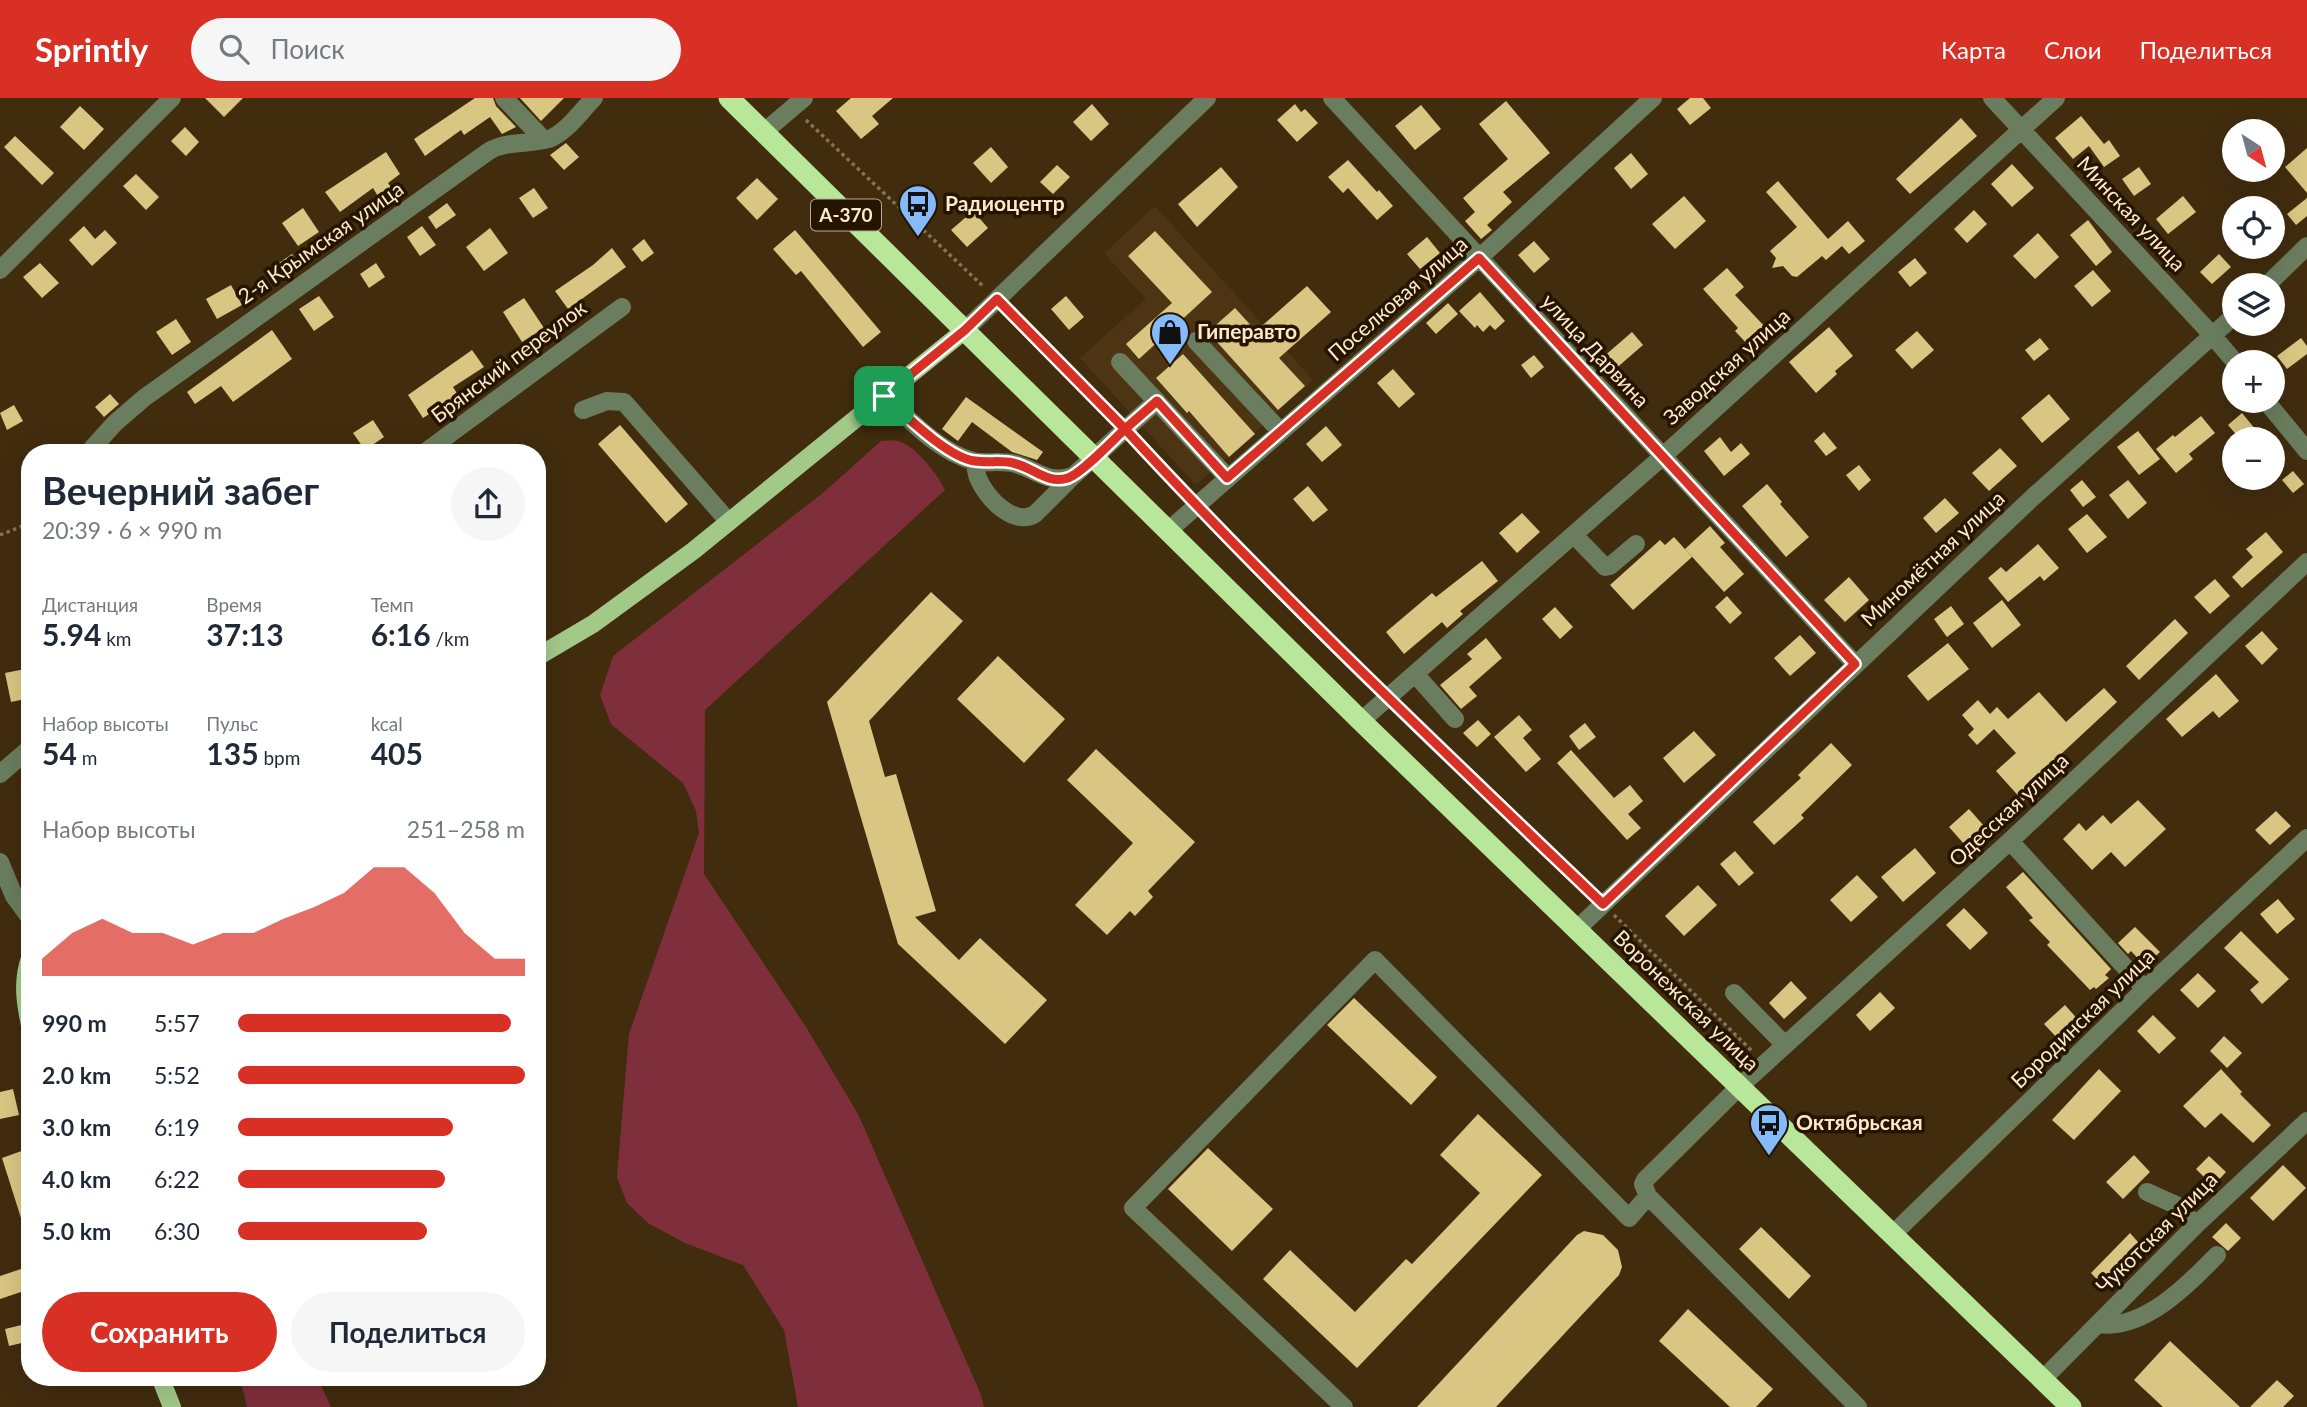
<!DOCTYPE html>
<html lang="ru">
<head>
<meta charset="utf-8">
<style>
	body { margin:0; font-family:Lato,sans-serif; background:#f6f6f7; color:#1f2937; height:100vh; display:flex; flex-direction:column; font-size:26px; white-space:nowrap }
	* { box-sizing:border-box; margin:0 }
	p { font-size:23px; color:#747a83 }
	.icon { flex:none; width:38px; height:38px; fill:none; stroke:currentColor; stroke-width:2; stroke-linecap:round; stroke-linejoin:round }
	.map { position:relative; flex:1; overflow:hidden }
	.sheet { position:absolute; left:21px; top:346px; width:525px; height:942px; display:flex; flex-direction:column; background:#fff; border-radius:28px; box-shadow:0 7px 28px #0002 }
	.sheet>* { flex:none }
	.needle { width:46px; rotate:144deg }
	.fabs { position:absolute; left:2222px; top:21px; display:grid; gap:14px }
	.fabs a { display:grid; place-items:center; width:63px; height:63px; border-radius:50%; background:#fff; box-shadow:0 7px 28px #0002; font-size:35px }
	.pin { position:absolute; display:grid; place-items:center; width:60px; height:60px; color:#fff; margin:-30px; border-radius:14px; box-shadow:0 4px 10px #0006 }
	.round { display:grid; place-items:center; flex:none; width:74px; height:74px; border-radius:37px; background:#f6f6f7 }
	.head { display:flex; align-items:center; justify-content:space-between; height:119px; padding:0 21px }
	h1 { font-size:38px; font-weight:700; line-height:52px }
	.figures { display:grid; grid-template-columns:repeat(3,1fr); gap:10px; height:119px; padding:7px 21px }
	.figures div { display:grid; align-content:center }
	.figures b { font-size:30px; font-weight:700 }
	.figures small { font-size:19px; font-weight:400 }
	.figures p { font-size:19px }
	.chart { height:196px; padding:14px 21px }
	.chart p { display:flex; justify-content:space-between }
	.chart svg { width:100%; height:126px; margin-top:7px; fill:#d93025; opacity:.7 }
	.button { display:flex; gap:14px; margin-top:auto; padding:14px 21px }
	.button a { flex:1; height:80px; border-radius:42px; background:#d93025; color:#fff; font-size:28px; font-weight:700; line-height:80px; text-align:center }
	.button a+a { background:#f6f6f7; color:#1f2937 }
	ul { padding:0 21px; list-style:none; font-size:23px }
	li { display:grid; grid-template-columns:112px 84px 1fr; align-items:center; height:52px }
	li i { height:18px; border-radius:9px; background:#d93025 }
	header { display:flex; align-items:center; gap:42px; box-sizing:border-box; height:98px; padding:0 35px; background:#d93025; color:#fff }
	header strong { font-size:33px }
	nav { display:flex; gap:38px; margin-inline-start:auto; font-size:24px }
	.search { width:490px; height:63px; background:#f6f6f7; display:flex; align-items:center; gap:18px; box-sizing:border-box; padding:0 24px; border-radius:38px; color:#747a83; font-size:26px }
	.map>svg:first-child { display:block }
	.built { fill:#4d3513 }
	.green { fill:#7f2f3c }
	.building { fill:#dac683 }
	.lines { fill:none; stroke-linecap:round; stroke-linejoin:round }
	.path { stroke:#887255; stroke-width:3.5; stroke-dasharray:3.5 3.5; stroke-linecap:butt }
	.minor { stroke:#6a7d5e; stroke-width:18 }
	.major { stroke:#a3c989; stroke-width:18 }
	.highway { stroke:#b9e799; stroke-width:21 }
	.route-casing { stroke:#fff; stroke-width:14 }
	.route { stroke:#d93025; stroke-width:9 }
	.labels { text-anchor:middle; stroke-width:7; stroke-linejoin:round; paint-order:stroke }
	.shield { fill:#251500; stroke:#bea98f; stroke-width:2 }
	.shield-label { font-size:19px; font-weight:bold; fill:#ffe8cc }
	.poi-label { font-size:21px; font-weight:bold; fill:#ffe8cc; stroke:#251500; text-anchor:start }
	.street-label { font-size:21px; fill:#ffe8cc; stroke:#251500 }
</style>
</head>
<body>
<header>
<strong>Sprintly</strong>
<div class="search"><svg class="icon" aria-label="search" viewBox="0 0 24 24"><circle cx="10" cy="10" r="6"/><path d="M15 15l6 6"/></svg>Поиск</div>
<nav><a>Карта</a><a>Слои</a><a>Поделиться</a></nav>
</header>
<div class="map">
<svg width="2307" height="1309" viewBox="0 0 2307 1309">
	<rect width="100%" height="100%" fill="#412c0e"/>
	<path class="built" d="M1155,108L1313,282L1196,387L1080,260L1146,201L1104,155Z"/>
	<path class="green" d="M881,343C886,343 893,342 898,343C914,346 939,378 945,392L705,612L704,776L806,929L858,1016L981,1297L984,1309H798L784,1232L743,1167L685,1145L648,1125L627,1105L617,1079L629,936L699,735L696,713L683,685L611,626L600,597L613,558L824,394Z
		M240,1279H317L331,1309H247Z"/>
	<path class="building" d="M205,0H243L224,19Z
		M475,0H493L496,8L516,29L502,36L490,19L464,37L461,32L425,58L414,41Z
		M520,0H564L541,23Z
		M851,0H893L872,18L879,26L861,41L836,13Z
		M1690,0H1703L1711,10L1690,27L1677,11Z
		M1506,3L1550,55L1503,94L1512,104L1487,127L1492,132L1481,141L1465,123L1475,114L1463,100L1508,61L1479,26Z
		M1092,6L1109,26L1091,43L1073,24Z
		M1295,6L1301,14L1305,11L1318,25L1297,44L1277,22Z
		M1421,7L1441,31L1415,52L1395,28Z
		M80,8L104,31L84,52L60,29Z
		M2081,18L2104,46L2109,42L2120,58L2104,69L2089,48L2073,61L2055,40Z
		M1961,20L1977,38L1910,96L1896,81Z
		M185,29L199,44L186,58L171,43Z
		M15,38L54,75L42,87L4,49Z
		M566,45L579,59L564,72L550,57Z
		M991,49L1008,69L991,85L973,65Z
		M2307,50V95L2285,69Z
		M386,54L400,76L388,85L392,91L379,100L373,90L340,114L325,94Z
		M1631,55L1648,76L1631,91L1614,70Z
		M1348,62L1377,94L1379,92L1393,108L1377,122L1348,90L1343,95L1328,79Z
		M2012,66L2034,90L2012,109L1991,86Z
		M1057,67L1070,79L1053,96L1040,84Z
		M1221,69L1238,89L1197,129L1178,106Z
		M2139,69L2151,86L2134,98L2122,81Z
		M136,76L159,99L146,112L123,88Z
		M757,80L778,101L757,122L736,100Z
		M1778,83L1828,141L1848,123L1865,143L1849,156L1842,148L1826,162L1822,158L1797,179L1792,178L1783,168L1772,170L1776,160L1770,153L1797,129L1766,94Z
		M534,90L548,110L533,120L519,100Z
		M1684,98L1706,123L1675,151L1652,126Z
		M2183,98L2196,114L2168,136L2156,121Z
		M2307,100V118L2296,127L2287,116Z
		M447,105L456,117L436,131L428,119Z
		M303,110L319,134L298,148L282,125Z
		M1974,112L1987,126L1967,145L1954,131Z
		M973,113L988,130L967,149L951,132Z
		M2088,122L2112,154L2096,168L2070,137Z
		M84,128L95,141L105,132L117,145L92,168L69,142Z
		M422,128L436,147L420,158L407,139Z
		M490,130L508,155L484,173L466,149Z
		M795,132L881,234L863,249L801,173L796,177L773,151Z
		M1155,133L1212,194L1139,261L1126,246L1172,205L1128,158Z
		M2038,135L2059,159L2035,181L2013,158Z
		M1427,139L1440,155L1420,171L1407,156Z
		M644,141L654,155L642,164L632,151Z
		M1534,143L1550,161L1534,175L1518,157Z
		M612,150L626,169L568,211L555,193L593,167Z
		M292,156L302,170L286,181L276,167Z
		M2219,156L2231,169L2212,186L2200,174Z
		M1915,160L1927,175L1910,189L1898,174Z
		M40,165L59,185L42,200L23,179Z
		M376,165L385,179L369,190L360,176Z
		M1727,170L1744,189L1735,197L1767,231L1749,248L1735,233L1738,230L1703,191Z
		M2093,172L2111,193L2092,209L2074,188Z
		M231,187L242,207L217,221L206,201Z
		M1307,188L1331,214L1279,260L1305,288L1278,312L1208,234L1235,210L1256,233Z
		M1480,194L1505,223L1495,232L1490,227L1483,234L1477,227L1475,230L1459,213Z
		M319,198L334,219L314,233L299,211Z
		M1066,198L1084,219L1069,232L1051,211Z
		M524,200L544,230L522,244L503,214Z
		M1448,205L1458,216L1436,236L1426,225Z
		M176,221L191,244L172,257L156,234Z
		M1829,229L1853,258L1835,273L1837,276L1816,295L1789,264Z
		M272,232L292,261L233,304L221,288L195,306L187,294Z
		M1917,233L1934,252L1912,271L1895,252Z
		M1632,234L1643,247L1613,273L1602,260Z
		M2040,240L2049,251L2034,263L2025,252Z
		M2301,240L2307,248V256L2287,271L2277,258Z
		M472,252L484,269L453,289L458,297L423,320L408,297Z
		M1183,256L1255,336L1229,359L1189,313L1187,315L1156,280Z
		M1534,257L1544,269L1531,280L1521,267Z
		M1393,271L1415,296L1399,310L1377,285Z
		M110,296L119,306L104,319L95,309Z
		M2049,296L2070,321L2042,345L2021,320Z
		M966,299L1043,354L1037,362L1012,354L972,324L958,343L942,331Z
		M14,307L23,323L7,332L0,315Z
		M2242,315L2256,332L2244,341H2240L2228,327Z
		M2201,318L2215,335L2189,356L2193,361L2176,375L2156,351L2173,337L2175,339Z
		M373,322L384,339L365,352L353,335Z
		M620,327L688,406L666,425L598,346Z
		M1326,328L1342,347L1322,364L1306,346Z
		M2138,333L2160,361L2139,377L2117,349Z
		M1824,334L1837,350L1826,358L1814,343Z
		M1720,339L1731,354L1741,345L1750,356L1724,378L1704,353Z
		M2000,350L2017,368L1989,393L1972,375Z
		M1859,367L1871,382L1859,393L1846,377Z
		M2293,373L2304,386L2293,395L2282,382Z
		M2082,382L2096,399L2083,409L2070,392Z
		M2128,382L2147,405L2128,421L2109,397Z
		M1767,386L1782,404L1780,406L1809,439L1786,459L1742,408Z
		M1308,388L1328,412L1313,424L1293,401Z
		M1945,400L1959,415L1936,435L1923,420Z
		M1522,415L1540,434L1517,455L1499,435Z
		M2087,416L2107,439L2087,455L2068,431Z
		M1710,428L1725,445L1720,449L1744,476L1724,494L1685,451Z
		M2266,434L2283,454L2242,490L2232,479L2253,459L2246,451Z
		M1674,439L1692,459L1633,512L1610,487L1660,442L1665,447Z
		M2038,446L2059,470L2044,483L2040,478L2008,504L1988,480L2001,469L2006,474Z
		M1482,463L1498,483L1460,513L1463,516L1447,530L1442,524L1404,556L1386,534L1432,495L1436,499Z
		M1849,479L1869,502L1845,524L1824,502Z
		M2215,481L2230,498L2210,516L2194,499Z
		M931,494L963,523L869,623L885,679L896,676L936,813L915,819L959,862L980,840L1047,902L1005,946L898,846L827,604Z
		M1727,498L1742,515L1730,526L1715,509Z
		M2002,502L2021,527L1992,550L1973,525Z
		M1951,508L1964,526L1947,539L1934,521Z
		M1555,509L1573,529L1560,541L1542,521Z
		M2175,521L2188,535L2139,582L2126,568Z
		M2262,533L2278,551L2262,567L2245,548Z
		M1800,537L1816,555L1790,578L1774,560Z
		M1486,540L1502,560L1469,589L1477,598L1461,611L1440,587L1472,561L1467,556Z
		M1948,545L1969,571L1928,603L1907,578Z
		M998,558L1065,621L1024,665L957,601Z
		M30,570V600L11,604L5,575Z
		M2216,576L2239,603L2219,620L2213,613L2182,639L2166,621Z
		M2104,590L2117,604L2045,671L2051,678L2023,703L1996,673L2016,655L1994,631L1977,647L1968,637L1974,631L1962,617L1978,602L1990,616L1997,609L2008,621L2039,594L2066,624Z
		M1519,617L1532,632L1523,640L1541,661L1526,674L1494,639Z
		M1478,622L1491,636L1477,649L1463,635Z
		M1585,625L1596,639L1579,652L1569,638Z
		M1694,633L1716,657L1684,685L1663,660Z
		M1831,645L1852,667L1801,717L1804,720L1774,747L1753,724L1801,680L1798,677Z
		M1096,651L1195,744L1148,793L1153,799L1135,818L1130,813L1107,837L1075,807L1133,745L1067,682Z
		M1571,652L1614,700L1630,687L1643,703L1628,716L1641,730L1627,742L1557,665Z
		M2138,702L2166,731L2125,769L2111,754L2092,772L2063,741L2079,725L2086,733L2103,717L2111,726Z
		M1969,711L1992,737L1972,755L1949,729Z
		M2276,713L2291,728L2270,747L2255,732Z
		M1915,750L1936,775L1903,804L1881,779Z
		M1735,753L1754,775L1739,788L1720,766Z
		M2023,774L2111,871L2105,877L2109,880L2096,891L2094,889L2090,892L2047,847L2050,844L2029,822L2033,820L2006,789Z
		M1857,777L1878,799L1851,824L1830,802Z
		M1698,787L1717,807L1684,838L1665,818Z
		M2278,801L2295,821L2277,836L2260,816Z
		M1964,810L1988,835L1970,852L1946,827Z
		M2135,829L2160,854L2145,868L2131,853L2128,856L2118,845Z
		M2241,833L2289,881L2262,906L2250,892L2259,884L2224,850Z
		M2198,875L2216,893L2198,910L2180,892Z
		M1791,883L1807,900L1784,921L1769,905Z
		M1880,894L1895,910L1870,933L1856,917Z
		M1354,900L1437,979L1411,1007L1327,927Z
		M2065,907L2081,925L2061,944L2044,926Z
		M2153,917L2176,940L2159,956L2137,933Z
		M2224,938L2242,955L2227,970L2210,953Z
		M2099,971L2121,993L2074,1042L2052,1022Z
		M2221,971L2242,994L2240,996L2271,1027L2253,1045L2221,1015L2205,1030L2183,1008Z
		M13,991L19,1017L0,1021V994Z
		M1478,1016L1542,1077L1357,1270L1263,1181L1290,1152L1355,1214L1406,1161L1412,1166L1480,1095L1440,1057Z
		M30,1050V1138L27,1139L2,1060Z
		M1208,1050L1273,1111L1232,1153L1168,1091Z
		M2134,1057L2150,1074L2123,1101L2106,1084Z
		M2209,1058L2226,1074L2213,1088L2196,1071Z
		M2283,1067L2306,1090L2273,1123L2250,1100Z
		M2226,1125L2241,1140L2228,1153L2212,1139Z
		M1761,1129L1811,1178L1789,1201L1739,1151Z
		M1584,1133L1603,1137L1618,1152L1622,1169L1619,1177L1496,1309H1417L1577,1137Z
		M2130,1135L2146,1153L2105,1190L2091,1175Z
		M30,1168V1191L0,1201V1178Z
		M1688,1211L1773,1291L1756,1309H1730L1659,1243Z
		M30,1225V1243L9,1248L5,1231Z
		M2170,1243L2240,1309H2163L2134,1282Z
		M2277,1282L2294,1298L2283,1309H2250Z"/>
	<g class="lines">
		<path class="path" d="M806,22L984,189
			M1010,214L1115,321
			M1137,344L1184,395
			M1209,421L1377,588
			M0,437L30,425
			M1400,611L1591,795
			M1614,817L1753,954
			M1726,949L1736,938"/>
		<path class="minor" d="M504,0L544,42
			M1332,0L1855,566
			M1992,0L2213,238L2235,264
			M764,34L804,0
			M0,172L172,0
			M2267,187L2307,148
			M965,232L1207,0
			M1196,243L1281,334
			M1120,264L1228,380
			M884,298C909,321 939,354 973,363C986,366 1002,362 1016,366C1039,373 1047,386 1073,378L1157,303
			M2266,303L2307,353
			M583,312L607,303L624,304L729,424
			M88,355L115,325L144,300L489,53C508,42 529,47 549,41C566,35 581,13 594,0
			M424,355L622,209
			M974,363C976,369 976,375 978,380C986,400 1014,429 1035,416L1073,378
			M1169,432L1479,160L1653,0
			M1574,437L1605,469L1610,468L1636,446
			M1415,576L1455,621
			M1361,623L1662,359L2056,0
			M0,676L30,650
			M2010,743L2145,891
			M0,764L14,798L30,820
			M1577,831L2032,400L2235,217
			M1734,895L1785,947
			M2147,1094L2176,1107L2196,1127
			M1892,1137L2145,891L2307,740
			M2098,1226C2143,1233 2188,1187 2217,1157
			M2042,1282L2196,1127L2307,1023
			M1344,1309L1133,1110L1375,862L1629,1120L1648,1098
			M1858,1309L1648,1098L1643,1086L1645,1082L1739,989L2010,743L2307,464"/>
		<path class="major" d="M537,559L593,526L693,453L965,232
			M30,860C22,883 25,904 30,927
			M160,1279L172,1309"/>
		<path class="highway" d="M729,0L1361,623L2071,1309"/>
	</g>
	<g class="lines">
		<defs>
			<path id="route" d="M884,298C905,317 948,360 975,363C988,365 1001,362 1013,365C1033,369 1047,387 1068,380C1082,375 1113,342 1125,331C1277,496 1441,651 1603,806L1855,566L1479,160L1227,380L1157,303L1125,331L997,201L965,232L884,298"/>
		</defs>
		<use href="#route" class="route-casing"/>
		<use href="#route" class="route"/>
	</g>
	<defs>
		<symbol id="bus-pin" viewBox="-11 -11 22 30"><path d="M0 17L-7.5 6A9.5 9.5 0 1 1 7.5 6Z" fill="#85bbfb" stroke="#251500"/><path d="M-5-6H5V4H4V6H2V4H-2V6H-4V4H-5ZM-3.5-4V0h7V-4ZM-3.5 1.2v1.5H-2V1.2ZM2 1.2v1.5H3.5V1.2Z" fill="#111"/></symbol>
		<symbol id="shop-pin" viewBox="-11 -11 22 30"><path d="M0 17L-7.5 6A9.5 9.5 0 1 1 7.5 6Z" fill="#85bbfb" stroke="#251500"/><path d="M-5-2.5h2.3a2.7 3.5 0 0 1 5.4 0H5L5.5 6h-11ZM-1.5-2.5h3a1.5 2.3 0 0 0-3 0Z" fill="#111"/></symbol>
	</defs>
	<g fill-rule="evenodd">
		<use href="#bus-pin" x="896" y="84" width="44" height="60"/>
		<use href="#shop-pin" x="1148" y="212" width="44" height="60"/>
		<use href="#bus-pin" x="1747" y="1003" width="44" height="60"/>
	</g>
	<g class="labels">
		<rect class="shield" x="811" y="101.5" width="70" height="31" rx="5"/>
		<g class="shield-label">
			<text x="846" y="124">А-370</text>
		</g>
		<g class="poi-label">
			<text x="945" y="113">Радиоцентр</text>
			<text x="1197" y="241">Гиперавто</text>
			<text x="1796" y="1032">Октябрьская</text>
		</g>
		<g class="street-label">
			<text transform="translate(2131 116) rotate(47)" y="7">Минская улица</text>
			<text transform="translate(321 145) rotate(-35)" y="7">2-я Крымская улица</text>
			<text transform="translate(1398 201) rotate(-41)" y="7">Поселковая улица</text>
			<text transform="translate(1595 253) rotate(47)" y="7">улица Дарвина</text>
			<text transform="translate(509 264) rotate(-37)" y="7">Брянский переулок</text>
			<text transform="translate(1727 269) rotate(-42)" y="7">Заводская улица</text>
			<text transform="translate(1933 461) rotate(-43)" y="7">Миномётная улица</text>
			<text transform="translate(2009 712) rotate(-43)" y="7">Одесская улица</text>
			<text transform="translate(1686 903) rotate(44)" y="7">Воронежская улица</text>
			<text transform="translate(2083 921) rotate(-44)" y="7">Бородинская улица</text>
			<text transform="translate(2157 1135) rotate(-45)" y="7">Чукотская улица</text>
		</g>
	</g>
</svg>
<div class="fabs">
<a><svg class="needle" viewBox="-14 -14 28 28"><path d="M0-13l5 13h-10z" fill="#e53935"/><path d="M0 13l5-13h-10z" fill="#747a83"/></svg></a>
<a><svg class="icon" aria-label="locate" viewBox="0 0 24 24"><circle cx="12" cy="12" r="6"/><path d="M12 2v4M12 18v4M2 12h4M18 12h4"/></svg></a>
<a><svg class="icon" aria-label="layers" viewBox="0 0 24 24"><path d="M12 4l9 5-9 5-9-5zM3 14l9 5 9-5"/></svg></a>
<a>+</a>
<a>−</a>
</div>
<div class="pin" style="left:884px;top:298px;background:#1e9e55"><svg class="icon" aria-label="arrive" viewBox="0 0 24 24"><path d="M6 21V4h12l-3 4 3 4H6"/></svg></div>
<section class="sheet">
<div class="head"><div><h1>Вечерний забег</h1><p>20:39 · 6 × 990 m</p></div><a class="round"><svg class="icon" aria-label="share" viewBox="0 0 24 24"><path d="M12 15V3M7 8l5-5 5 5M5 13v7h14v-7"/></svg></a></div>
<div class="figures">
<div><p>Дистанция</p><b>5.94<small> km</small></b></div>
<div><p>Время</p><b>37:13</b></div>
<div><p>Темп</p><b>6:16<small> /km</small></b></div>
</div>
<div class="figures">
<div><p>Набор высоты</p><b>54<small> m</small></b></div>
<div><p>Пульс</p><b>135<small> bpm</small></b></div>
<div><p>kcal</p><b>405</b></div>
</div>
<div class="chart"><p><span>Набор высоты</span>251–258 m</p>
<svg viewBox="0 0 160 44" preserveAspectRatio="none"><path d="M0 44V38L10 29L20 24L30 29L40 29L50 33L60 29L70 29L80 24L90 20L100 15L110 6L120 6L130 15L140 29L150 38L160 38V44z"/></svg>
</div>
<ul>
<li><b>990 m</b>5:57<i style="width:95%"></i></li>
<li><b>2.0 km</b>5:52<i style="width:100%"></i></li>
<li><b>3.0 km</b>6:19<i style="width:75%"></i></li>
<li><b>4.0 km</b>6:22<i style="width:72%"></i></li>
<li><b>5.0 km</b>6:30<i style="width:66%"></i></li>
</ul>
<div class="button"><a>Сохранить</a><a>Поделиться</a></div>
</section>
</div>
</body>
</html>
